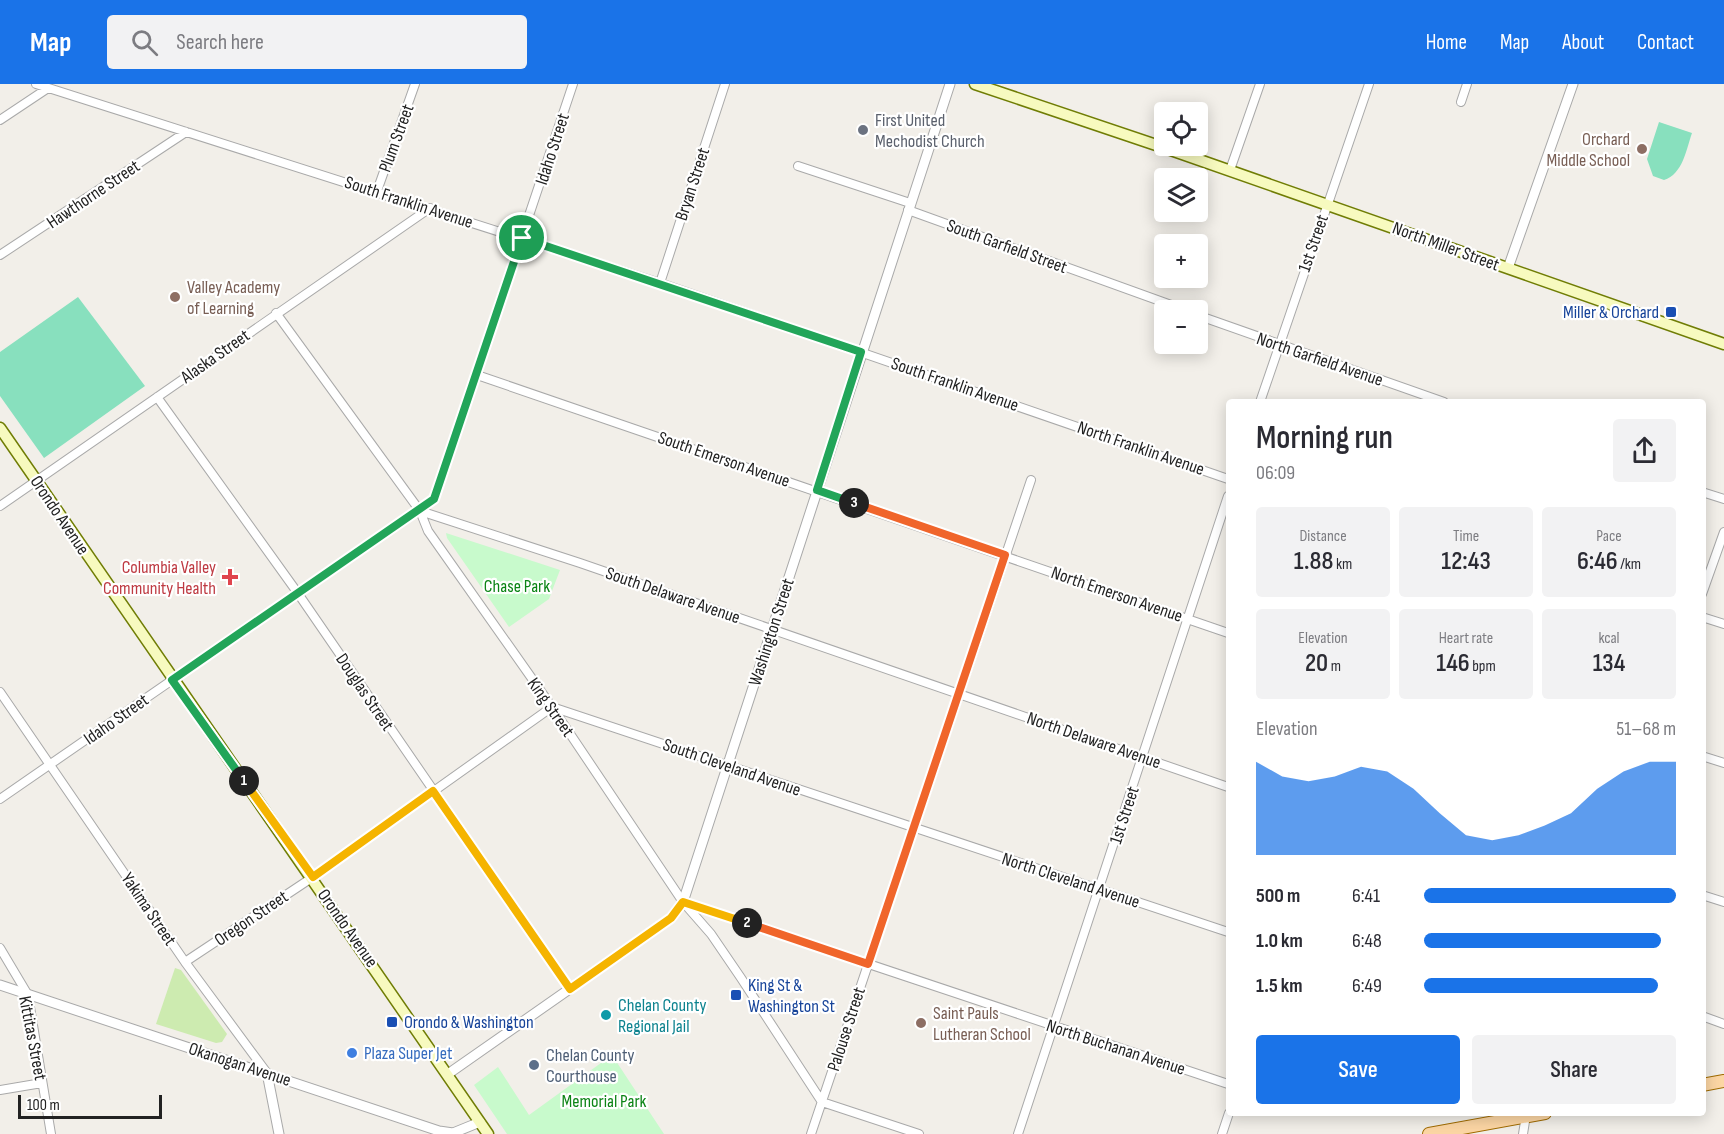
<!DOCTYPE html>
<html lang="en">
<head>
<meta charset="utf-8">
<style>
	body { margin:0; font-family:"Sofia Sans Condensed",sans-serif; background:#f2f2f3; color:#2b2b33; height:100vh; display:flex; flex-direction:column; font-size:22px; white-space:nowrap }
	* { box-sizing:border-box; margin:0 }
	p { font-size:20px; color:#7c7c81 }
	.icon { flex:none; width:33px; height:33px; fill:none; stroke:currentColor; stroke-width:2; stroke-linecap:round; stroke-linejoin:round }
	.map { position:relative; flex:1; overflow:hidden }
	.side { position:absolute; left:1226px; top:315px; width:480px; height:717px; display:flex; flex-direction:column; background:#fff; border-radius:6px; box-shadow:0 3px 15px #0003 }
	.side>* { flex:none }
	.buttons { position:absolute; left:1154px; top:18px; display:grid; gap:12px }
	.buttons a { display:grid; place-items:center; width:54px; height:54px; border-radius:6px; background:#fff; box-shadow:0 3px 15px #0003; font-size:30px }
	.scale { position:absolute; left:18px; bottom:15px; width:144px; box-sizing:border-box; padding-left:6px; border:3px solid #222; border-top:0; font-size:16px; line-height:21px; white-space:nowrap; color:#222; -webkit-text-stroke:4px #fff; paint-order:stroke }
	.pin { position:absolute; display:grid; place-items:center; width:51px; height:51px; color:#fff; margin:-26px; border:3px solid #fff; border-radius:50%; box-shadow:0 2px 6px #0007 }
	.km { position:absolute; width:30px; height:30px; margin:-15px; border-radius:50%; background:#222; color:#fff; font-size:16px; line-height:30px; text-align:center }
	.round { display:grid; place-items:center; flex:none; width:63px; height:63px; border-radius:6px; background:#f2f2f3 }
	.summary { display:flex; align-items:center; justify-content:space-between; height:102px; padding:0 30px }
	h1 { font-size:33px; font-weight:600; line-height:45px }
	.figures { display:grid; grid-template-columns:repeat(3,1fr); gap:9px; height:102px; padding:6px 30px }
	.figures div { display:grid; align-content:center; border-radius:6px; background:#f2f2f3; text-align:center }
	.figures b { font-size:26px; font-weight:600 }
	.figures small { font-size:16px; font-weight:400 }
	.figures p { font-size:16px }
	.chart { height:168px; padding:12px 30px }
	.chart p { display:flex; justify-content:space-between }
	.chart svg { width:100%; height:108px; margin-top:6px; fill:#1a73e8; opacity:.7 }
	.primary-button { display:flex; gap:12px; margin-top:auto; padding:12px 30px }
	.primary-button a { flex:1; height:69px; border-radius:6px; background:#1a73e8; color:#fff; font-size:24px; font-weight:600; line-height:69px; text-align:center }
	.primary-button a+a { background:#f2f2f3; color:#2b2b33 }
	ul { padding:0 30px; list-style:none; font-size:20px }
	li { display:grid; grid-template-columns:96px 72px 1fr; align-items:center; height:45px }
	li i { height:15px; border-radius:8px; background:#1a73e8 }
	header { display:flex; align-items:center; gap:36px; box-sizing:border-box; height:84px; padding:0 30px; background:#1a73e8; color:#fff }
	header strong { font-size:28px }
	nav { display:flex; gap:33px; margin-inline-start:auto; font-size:21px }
	.search { width:420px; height:54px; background:#f2f2f3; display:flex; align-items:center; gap:15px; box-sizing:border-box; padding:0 21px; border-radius:6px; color:#7c7c81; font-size:22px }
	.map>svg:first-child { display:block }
	.grass { fill:#cdebb0 }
	.park { fill:#c8facc }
	.pitch { fill:#88e0be }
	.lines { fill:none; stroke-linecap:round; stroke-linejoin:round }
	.minor-casing { stroke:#a9a9a9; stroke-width:10 }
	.tertiary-casing { stroke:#a9a9a9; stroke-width:11 }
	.secondary-casing { stroke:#707d05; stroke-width:13 }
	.primary-casing { stroke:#a06b00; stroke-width:14 }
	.minor { stroke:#fff; stroke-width:8 }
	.tertiary { stroke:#fff; stroke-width:9 }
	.secondary { stroke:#f7fabf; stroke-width:10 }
	.primary { stroke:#fcd6a4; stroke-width:12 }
	.split-1-casing { stroke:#fff; stroke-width:12 }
	.split-2-casing { stroke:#fff; stroke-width:12 }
	.split-3-casing { stroke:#fff; stroke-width:12 }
	.split-4-casing { stroke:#fff; stroke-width:12 }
	.split-1 { stroke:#22a559; stroke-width:8 }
	.split-2 { stroke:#f5b400; stroke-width:8 }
	.split-3 { stroke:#f0652b; stroke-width:8 }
	.split-4 { stroke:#22a559; stroke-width:8 }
	.worship-dot { fill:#6b7280; stroke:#fff; stroke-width:2 }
	.education-dot { fill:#8d6e63; stroke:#fff; stroke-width:2 }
	.transit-dot { fill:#1a4fb4; stroke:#fff; stroke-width:2 }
	.health-dot { fill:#e0444e; stroke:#fff; stroke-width:2 }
	.culture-dot { fill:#0f9aa8; stroke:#fff; stroke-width:2 }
	.shop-dot { fill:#3f7fe0; stroke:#fff; stroke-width:2 }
	.service-dot { fill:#5c6f8a; stroke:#fff; stroke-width:2 }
	.labels { text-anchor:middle; stroke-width:4.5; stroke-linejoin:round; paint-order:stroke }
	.worship-label { font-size:18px; fill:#5b616d; stroke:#fff; text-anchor:start }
	.street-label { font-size:18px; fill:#222; stroke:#fff }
	.education-label { font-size:18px; fill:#785e54; stroke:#fff; text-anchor:start }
	.transit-label { font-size:18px; fill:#164399; stroke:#fff; text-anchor:start }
	.health-label { font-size:18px; fill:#be3a42; stroke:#fff; text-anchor:end }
	.park-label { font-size:18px; fill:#0c8416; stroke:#fff }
	.culture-label { font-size:18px; fill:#0d838f; stroke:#fff; text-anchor:start }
	.shop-label { font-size:18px; fill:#366cbe; stroke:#fff; text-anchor:start }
	.service-label { font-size:18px; fill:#4e5e75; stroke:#fff; text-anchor:start }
</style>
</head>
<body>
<header>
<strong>Map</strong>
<div class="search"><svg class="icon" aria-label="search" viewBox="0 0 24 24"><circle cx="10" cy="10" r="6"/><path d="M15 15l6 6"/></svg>Search here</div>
<nav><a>Home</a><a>Map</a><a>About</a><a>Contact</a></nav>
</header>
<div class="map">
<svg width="1724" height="1050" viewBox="0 0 1724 1050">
	<rect width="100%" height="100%" fill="#f2efe9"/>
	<path class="grass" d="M175,884L181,886L227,950L222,958L216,959L156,940Z"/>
	<path class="park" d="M446,449L560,486L549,515L509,543L447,454Z
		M612,971L664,1050H507L474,1001L498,983L529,1031Z"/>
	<path class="pitch" d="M1659,38L1692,49C1686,66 1683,90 1664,96L1653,92L1647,75Z
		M78,213L145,302L44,374L0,312V268Z"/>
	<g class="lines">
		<defs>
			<path id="minor" d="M36,0L660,199L1228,395
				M1461,18L1467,0
				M0,36L48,4
				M798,82L910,119
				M1230,86L1260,0
				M377,107L415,0
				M908,126L1185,226
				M0,171L186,48
				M660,199L725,0
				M276,229L420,427L428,447L552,623L683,818L711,850L741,894L822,1018
				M1197,231L1444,318
				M477,291L1228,549
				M157,313L297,508L570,905
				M1260,318L1369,0
				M1702,408L1724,415
				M0,422L430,124
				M420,427L580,479L1228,703
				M1702,510L1724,448
				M1702,533L1724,540
				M0,608L185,878L267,989
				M1702,672L1724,679
				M0,715L434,415L573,0
				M1702,811L1724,818
				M683,818L1228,1000
				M0,864L28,911L51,1050
				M185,878L313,793L552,623L1228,848
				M1702,932L1724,940
				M0,1006L42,999
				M822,1018L919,1050
				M811,1050L1031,396
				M1018,1050L1228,412
				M1222,1050L1229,1029
				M1523,1050L1526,1031"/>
			<path id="tertiary" d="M1508,184L1573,0
				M0,901L439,1047L453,1049L480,1038
				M267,989L279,1050
				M448,990L671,834L683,818L950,0"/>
			<path id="secondary" d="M975,0L1168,65L1724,260
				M0,344L488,1050"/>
			<path id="primary" d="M1702,1001L1724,997
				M1429,1050L1545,1029"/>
		</defs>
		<use href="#minor" class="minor-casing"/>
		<use href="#tertiary" class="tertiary-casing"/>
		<use href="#secondary" class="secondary-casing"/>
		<use href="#primary" class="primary-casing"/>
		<use href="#minor" class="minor"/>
		<use href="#tertiary" class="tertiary"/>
		<use href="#secondary" class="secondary"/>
		<use href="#primary" class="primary"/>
	</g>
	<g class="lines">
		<defs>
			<path id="split-1" d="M244,697L172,596L434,415L522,154"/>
			<path id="split-2" d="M244,697L313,793L433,707L570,905L671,834L683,818L747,839"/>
			<path id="split-3" d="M747,839L868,880L1005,471L854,419"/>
			<path id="split-4" d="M522,154L861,268L817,406L854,419"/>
		</defs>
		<use href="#split-1" class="split-1-casing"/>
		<use href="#split-2" class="split-2-casing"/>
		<use href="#split-3" class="split-3-casing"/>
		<use href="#split-4" class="split-4-casing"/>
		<use href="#split-1" class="split-1"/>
		<use href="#split-2" class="split-2"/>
		<use href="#split-3" class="split-3"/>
		<use href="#split-4" class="split-4"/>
	</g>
	<circle class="worship-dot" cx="863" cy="46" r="6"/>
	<g class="education-dot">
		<circle cx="1642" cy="65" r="6"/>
		<circle cx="175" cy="213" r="6"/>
		<circle cx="921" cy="939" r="6"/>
	</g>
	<g class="transit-dot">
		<rect x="1665" y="222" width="12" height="12" rx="3"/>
		<rect x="730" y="905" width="12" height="12" rx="3"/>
		<rect x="386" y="932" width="12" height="12" rx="3"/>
	</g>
	<path class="health-dot" d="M227 484h6v6h6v6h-6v6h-6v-6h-6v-6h6z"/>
	<circle class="culture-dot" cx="606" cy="931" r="6"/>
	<circle class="shop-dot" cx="352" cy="969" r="6"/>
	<circle class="service-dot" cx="534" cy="981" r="6"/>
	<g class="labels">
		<g class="worship-label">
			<text x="875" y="42">First United<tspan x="875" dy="21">Mechodist Church</tspan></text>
		</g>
		<g class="street-label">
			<text transform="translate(396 54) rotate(-70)" y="6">Plum Street</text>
			<text transform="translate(552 65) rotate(-72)" y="6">Idaho Street</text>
			<text transform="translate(692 100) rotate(-72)" y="6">Bryan Street</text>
			<text transform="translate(93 110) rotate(-34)" y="6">Hawthorne Street</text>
			<text transform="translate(409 118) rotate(18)" y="6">South Franklin Avenue</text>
			<text transform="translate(1313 159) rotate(-71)" y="6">1st Street</text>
			<text transform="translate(1007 162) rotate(20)" y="6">South Garfield Street</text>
			<text transform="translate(1446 162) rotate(20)" y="6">North Miller Street</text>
			<text transform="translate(215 272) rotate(-35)" y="6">Alaska Street</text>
			<text transform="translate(1320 275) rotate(19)" y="6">North Garfield Avenue</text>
			<text transform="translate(955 300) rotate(19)" y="6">South Franklin Avenue</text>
			<text transform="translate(1141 364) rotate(19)" y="6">North Franklin Avenue</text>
			<text transform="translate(724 375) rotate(19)" y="6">South Emerson Avenue</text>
			<text transform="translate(60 431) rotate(56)" y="6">Orondo Avenue</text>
			<text transform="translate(1117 510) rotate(19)" y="6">North Emerson Avenue</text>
			<text transform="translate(673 511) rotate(19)" y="6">South Delaware Avenue</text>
			<text transform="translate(771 548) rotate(-72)" y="6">Washington Street</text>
			<text transform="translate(365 608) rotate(56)" y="6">Douglas Street</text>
			<text transform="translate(551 623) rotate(55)" y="6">King Street</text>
			<text transform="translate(116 635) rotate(-35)" y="6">Idaho Street</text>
			<text transform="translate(1094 656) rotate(19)" y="6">North Delaware Avenue</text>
			<text transform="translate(732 683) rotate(19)" y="6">South Cleveland Avenue</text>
			<text transform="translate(1124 731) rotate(-72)" y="6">1st Street</text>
			<text transform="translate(1071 796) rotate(18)" y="6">North Cleveland Avenue</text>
			<text transform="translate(149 825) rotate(56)" y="6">Yakima Street</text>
			<text transform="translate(251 834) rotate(-34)" y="6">Oregon Street</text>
			<text transform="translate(348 844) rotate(55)" y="6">Orondo Avenue</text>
			<text transform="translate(846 945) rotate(-72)" y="6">Palouse Street</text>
			<text transform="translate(33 954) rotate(79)" y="6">Kittitas Street</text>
			<text transform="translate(1116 963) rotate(18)" y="6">North Buchanan Avenue</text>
			<text transform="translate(240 980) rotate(18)" y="6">Okanogan Avenue</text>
		</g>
		<g class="education-label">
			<text x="1630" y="61" text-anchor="end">Orchard<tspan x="1630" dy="21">Middle School</tspan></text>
			<text x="187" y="209">Valley Academy<tspan x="187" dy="21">of Learning</tspan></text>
			<text x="933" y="935">Saint Pauls<tspan x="933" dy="21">Lutheran School</tspan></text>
		</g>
		<g class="transit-label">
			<text x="1659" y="234" text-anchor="end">Miller &amp; Orchard</text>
			<text x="748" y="907">King St &amp;<tspan x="748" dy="21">Washington St</tspan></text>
			<text x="404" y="944">Orondo &amp; Washington</text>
		</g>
		<g class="health-label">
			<text x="216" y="489">Columbia Valley<tspan x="216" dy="21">Community Health</tspan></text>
		</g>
		<g class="park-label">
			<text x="517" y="508">Chase Park</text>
			<text x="604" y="1023">Memorial Park</text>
		</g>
		<g class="culture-label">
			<text x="618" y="927">Chelan County<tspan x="618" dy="21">Regional Jail</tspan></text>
		</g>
		<g class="shop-label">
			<text x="364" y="975">Plaza Super Jet</text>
		</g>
		<g class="service-label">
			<text x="546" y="977">Chelan County<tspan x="546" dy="21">Courthouse</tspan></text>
		</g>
	</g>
</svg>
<div class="buttons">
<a><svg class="icon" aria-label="locate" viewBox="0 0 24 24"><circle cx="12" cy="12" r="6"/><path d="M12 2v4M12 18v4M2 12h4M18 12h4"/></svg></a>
<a><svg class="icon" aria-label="layers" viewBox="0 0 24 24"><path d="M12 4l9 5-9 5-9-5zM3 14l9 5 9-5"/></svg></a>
<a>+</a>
<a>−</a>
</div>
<div class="scale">100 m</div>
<div class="pin" style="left:522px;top:154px;background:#1e9e55"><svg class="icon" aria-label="arrive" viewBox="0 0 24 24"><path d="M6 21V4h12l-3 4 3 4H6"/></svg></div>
<b class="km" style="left:244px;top:697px">1</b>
<b class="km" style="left:747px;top:839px">2</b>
<b class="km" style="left:854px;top:419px">3</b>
<section class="side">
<div class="summary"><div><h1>Morning run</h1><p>06:09</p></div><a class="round"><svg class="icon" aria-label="share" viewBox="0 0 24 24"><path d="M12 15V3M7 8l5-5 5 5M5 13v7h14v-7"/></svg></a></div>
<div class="figures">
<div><p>Distance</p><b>1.88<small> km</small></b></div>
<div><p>Time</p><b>12:43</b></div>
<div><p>Pace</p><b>6:46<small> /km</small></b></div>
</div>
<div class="figures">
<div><p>Elevation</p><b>20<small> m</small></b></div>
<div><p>Heart rate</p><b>146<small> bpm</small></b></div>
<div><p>kcal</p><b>134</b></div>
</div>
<div class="chart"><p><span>Elevation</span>51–68 m</p>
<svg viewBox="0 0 160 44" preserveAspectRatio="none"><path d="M0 44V6L10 12L20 14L30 12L40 8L50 10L60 17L70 27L80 36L90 38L100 36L110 32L120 27L130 17L140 10L150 6L160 6V44z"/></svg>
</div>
<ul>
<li><b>500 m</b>6:41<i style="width:100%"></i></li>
<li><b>1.0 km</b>6:48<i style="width:94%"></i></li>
<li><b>1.5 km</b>6:49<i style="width:93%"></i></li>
</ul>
<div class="primary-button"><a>Save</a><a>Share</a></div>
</section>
</div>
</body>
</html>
